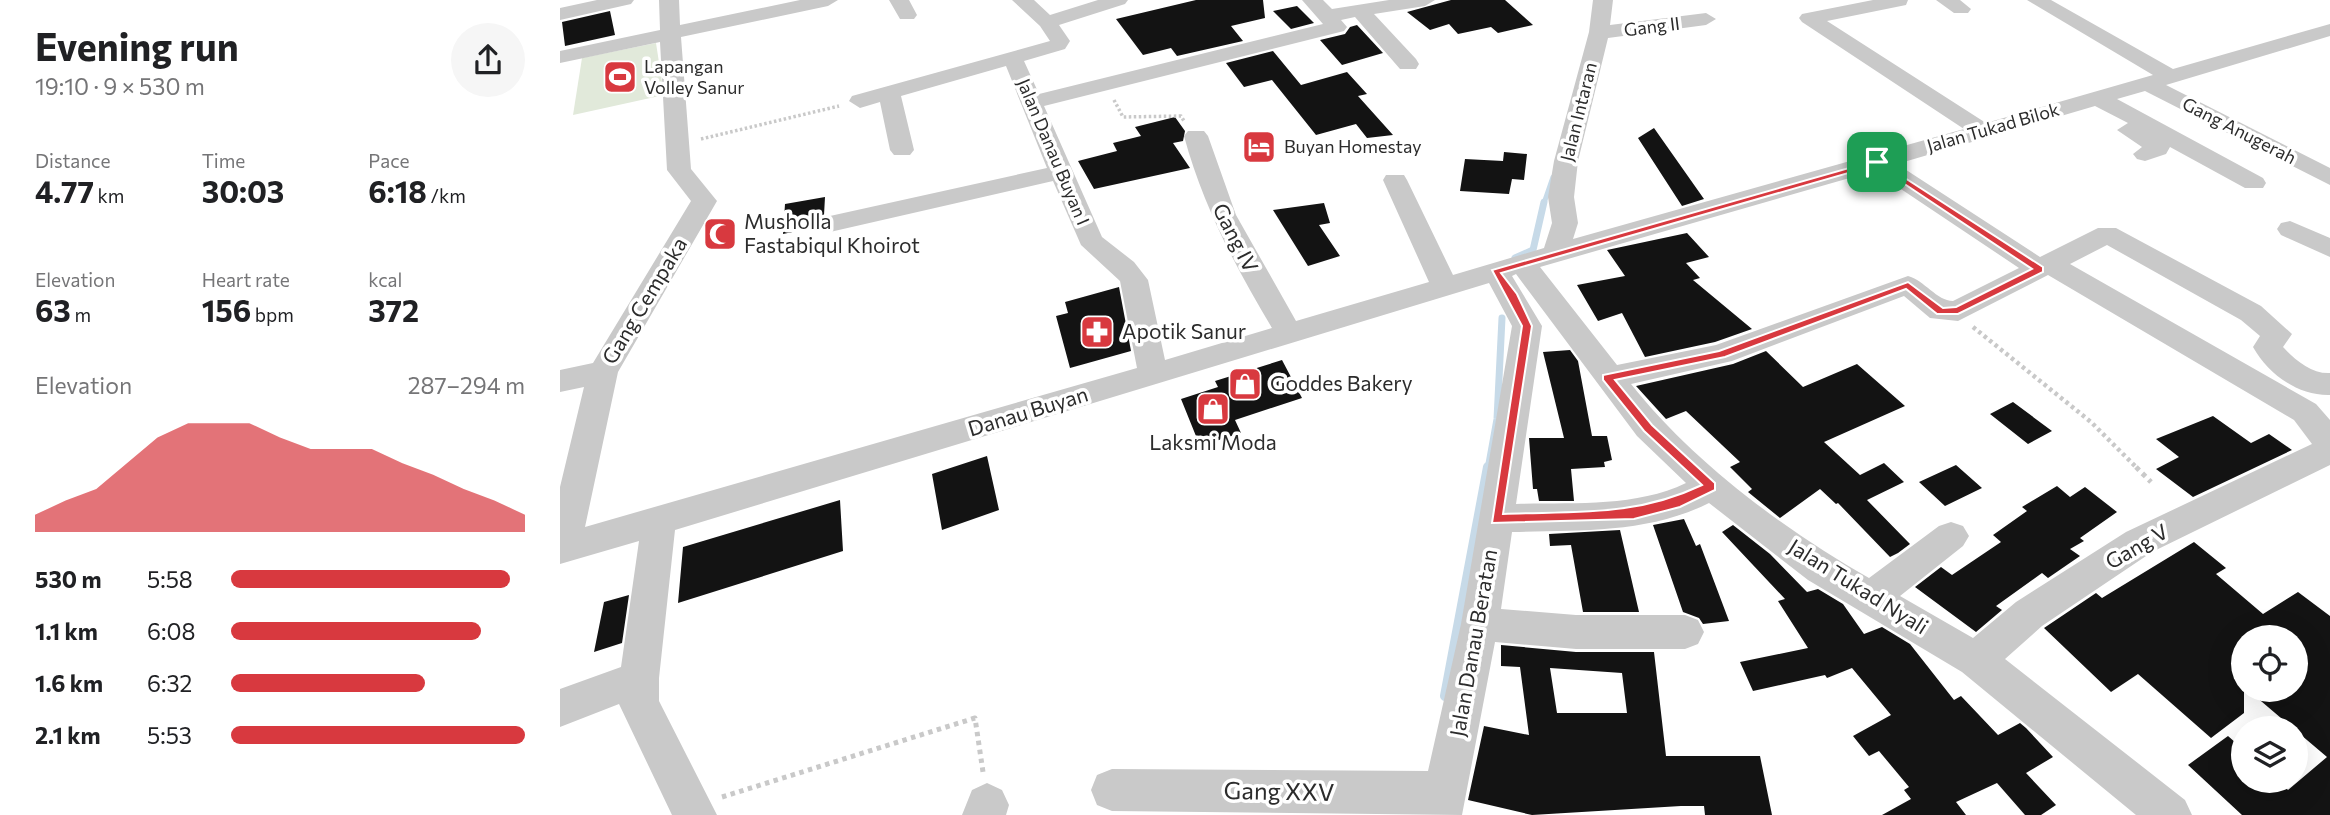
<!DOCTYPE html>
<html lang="en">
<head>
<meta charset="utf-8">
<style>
	body { margin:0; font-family:Commissioner,sans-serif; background:#f6f6f6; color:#202124; height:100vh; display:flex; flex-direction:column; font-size:26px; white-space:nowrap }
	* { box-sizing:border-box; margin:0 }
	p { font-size:23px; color:#757577 }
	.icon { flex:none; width:38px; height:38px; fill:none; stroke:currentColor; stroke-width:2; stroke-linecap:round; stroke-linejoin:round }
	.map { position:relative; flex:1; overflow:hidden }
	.panel { display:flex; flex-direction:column; background:#fff; width:560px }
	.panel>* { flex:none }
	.buttons { position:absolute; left:1671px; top:625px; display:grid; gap:14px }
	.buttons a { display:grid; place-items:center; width:77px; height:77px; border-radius:50%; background:#fff; box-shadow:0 7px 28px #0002; font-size:35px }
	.pin { position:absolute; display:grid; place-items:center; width:60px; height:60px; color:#fff; margin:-30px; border-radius:14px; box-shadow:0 4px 10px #0006 }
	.round { display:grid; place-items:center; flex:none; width:74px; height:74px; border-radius:37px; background:#f6f6f6 }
	.summary { display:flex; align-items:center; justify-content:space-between; height:119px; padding:0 35px }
	h1 { font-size:38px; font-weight:700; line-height:52px }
	.figures { display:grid; grid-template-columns:repeat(3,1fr); gap:10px; height:119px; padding:7px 35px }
	.figures div { display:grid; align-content:center }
	.figures b { font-size:30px; font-weight:700 }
	.figures small { font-size:19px; font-weight:400 }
	.figures p { font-size:19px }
	.chart { height:196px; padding:14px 35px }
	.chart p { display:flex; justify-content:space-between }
	.chart svg { width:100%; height:126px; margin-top:7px; fill:#d8393f; opacity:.7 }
	ul { padding:0 35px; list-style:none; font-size:23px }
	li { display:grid; grid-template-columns:112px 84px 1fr; align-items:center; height:52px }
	li i { height:18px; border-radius:9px; background:#d8393f }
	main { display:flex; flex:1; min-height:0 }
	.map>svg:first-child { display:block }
	.green { fill:#e1e9da }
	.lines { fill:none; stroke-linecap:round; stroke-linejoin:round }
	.stream-far2 { stroke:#c7dae8; stroke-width:5 }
	.stream-far1 { stroke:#c7dae8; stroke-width:7 }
	.stream { stroke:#c7dae8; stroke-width:10 }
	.building { fill:#131313; fill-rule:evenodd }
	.path-far2 { stroke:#c9c9c9; stroke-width:3.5; stroke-dasharray:2.5 2.5; stroke-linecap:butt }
	.path-far1 { stroke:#c9c9c9; stroke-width:4.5; stroke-dasharray:3.5 3.5; stroke-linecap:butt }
	.path { stroke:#c9c9c9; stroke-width:5; stroke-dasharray:4.5 4.5; stroke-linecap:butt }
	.minor { fill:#c9c9c9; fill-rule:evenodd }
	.route { fill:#d8393f; stroke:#fff; stroke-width:2; fill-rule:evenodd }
	.labels { text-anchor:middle; stroke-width:7; stroke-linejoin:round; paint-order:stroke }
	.far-street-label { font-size:18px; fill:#2c2c2c; stroke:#fff }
	.far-poi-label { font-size:18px; fill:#2c2c2c; stroke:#fff; text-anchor:start }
	.poi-label { font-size:21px; fill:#2c2c2c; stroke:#fff; text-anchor:start }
	.street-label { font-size:21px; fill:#2c2c2c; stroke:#fff }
	.near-street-label { font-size:24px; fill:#2c2c2c; stroke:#fff }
</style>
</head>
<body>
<main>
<section class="panel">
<div class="summary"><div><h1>Evening run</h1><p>19:10 · 9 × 530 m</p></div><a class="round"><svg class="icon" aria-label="share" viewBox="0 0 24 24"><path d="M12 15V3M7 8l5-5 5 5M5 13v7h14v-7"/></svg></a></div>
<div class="figures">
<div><p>Distance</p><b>4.77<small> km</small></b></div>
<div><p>Time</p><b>30:03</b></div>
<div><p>Pace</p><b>6:18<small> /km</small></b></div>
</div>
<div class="figures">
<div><p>Elevation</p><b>63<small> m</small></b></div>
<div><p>Heart rate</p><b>156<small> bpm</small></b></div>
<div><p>kcal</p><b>372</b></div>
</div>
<div class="chart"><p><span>Elevation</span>287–294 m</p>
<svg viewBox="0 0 160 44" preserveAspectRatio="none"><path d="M0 44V38L10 33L20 29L30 20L40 11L50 6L60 6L70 6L80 11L90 15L100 15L110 15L120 20L130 24L140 29L150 33L160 38V44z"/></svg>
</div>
<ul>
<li><b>530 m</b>5:58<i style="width:95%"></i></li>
<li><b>1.1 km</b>6:08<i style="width:85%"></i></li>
<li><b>1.6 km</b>6:32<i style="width:66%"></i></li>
<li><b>2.1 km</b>5:53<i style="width:100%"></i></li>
</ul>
</section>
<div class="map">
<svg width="1770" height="815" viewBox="0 0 1770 815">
	<rect width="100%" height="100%" fill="#fff"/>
	<path class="green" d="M96,43L104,95L13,115L22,58Z"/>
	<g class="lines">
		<path class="stream-far2" d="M984,203L993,177"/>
		<path class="stream-far1" d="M955,258L973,250L984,202
			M928,469L937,419L942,318"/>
		<path class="stream" d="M885,696L928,467"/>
	</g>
	<path class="building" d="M636,0H703L705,18L671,26L683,41L617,56L611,48L583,55L556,19Z
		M891,0H945L973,25L938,33L931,27L898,34L889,24L870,30L847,12Z
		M737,6L754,23L731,29L713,11Z
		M50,11L55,35L5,46L2,22Z
		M797,25L823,53L782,65L760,40L785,34L790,27Z
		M713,51L741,85L787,72L807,94L798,96L833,135L807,138L796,124L756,135L712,80L684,87L666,63Z
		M615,117L625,131L623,141L613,143L630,168L534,189L518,161L557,151L553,143L581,136L575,127Z
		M1094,128L1144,199L1122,206L1078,138Z
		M944,152L967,154L964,180L952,179L949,194L900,191L905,159L943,161Z
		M265,197L264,215L259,217L256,227L223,234L225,204Z
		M764,203L770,223L759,225L780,256L748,266L713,210Z
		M1127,233L1149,257L1126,263L1140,278L1133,280L1192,329L1155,342L1085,357L1062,313L1038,321L1017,285L1065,276L1047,250Z
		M559,287L571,351L510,368L496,316L508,313L505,302Z
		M1010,350L1018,361L1032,436H1047L1052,460L1044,462L1045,467L1011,469L1014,501H979L977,489H973L969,438H1004L983,352Z
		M1206,351L1243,387L1297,364L1345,406L1264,442L1300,475L1324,463L1344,482L1307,500L1350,544L1338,553L1330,557L1278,503L1276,504L1260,489L1220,518L1188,492L1192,489L1170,467L1180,462L1126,411L1106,419L1076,386L1173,364Z
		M722,360L742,398L675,420L681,433L640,446L621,399L658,387L655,381Z
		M1453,402L1492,431L1468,444L1430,414Z
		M1653,416L1691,443L1709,434L1732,450L1633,497L1596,469L1619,457L1596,439Z
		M427,456L439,510L382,530L372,474Z
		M1396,465L1422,488L1385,506L1359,482Z
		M1497,486L1510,497L1525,487L1557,512L1520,538L1524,541L1510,549L1520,556L1488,578L1482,573L1436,606L1442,610L1416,632L1355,587L1381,567L1392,575L1441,542L1433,535L1467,511L1462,507Z
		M280,500L283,551L118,603L123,547Z
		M1124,519L1136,546L1140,544L1169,621L1143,624L1139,618L1123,612L1093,525Z
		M1173,525L1210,554L1247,592L1258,589L1283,604L1304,634L1322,627L1350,644L1394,700L1401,696L1438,735L1460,723L1466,728L1493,757L1466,773L1496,805L1481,815H1465L1437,783L1396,802L1406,815H1322L1351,799L1344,790L1349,787L1319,751L1309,756L1293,736L1331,715L1292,668L1267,678L1265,675L1193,691L1180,662L1248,648L1218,601L1225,599L1162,532Z
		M1060,530L1079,612H1023L1011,545L990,546L989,534Z
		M1634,542L1666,568L1656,574L1703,614L1738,592L1770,616V815H1682L1628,765L1668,736L1684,750V780H1718L1728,790L1767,757L1688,690H1736V637H1684V713L1651,738L1578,674L1551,692L1484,628L1536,593L1542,598Z
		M69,595L62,643L34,652L44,602Z
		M941,645L1016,652H1094L1106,756H1200L1212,815H1145L1144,806H1121L972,815L908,800L924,726L969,735L960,667L941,666ZM990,668L1062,673L1067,713H997Z"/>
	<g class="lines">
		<path class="path-far2" d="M554,100L563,117L621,116L624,121
			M141,139L279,106"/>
		<path class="path-far1" d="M1413,327L1531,422L1578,469"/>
		<path class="path" d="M1576,467L1591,482
			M162,797L415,718L423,772"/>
		<path class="minor" d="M37,0H74L71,4L0,20V8Z
			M99,0H119L120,25L240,0H278L268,6L121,37L131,169L157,201L58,372L25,527L577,368L560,281L521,245L493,181L270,232L261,230L257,224L261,218L270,216L487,168L446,66L341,96L354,150L350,155H334L330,150L320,102L300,108L289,101L292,96L490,41L480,26L452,0H474L490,15L538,0H568L565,4L499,25L510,41L505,49L464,61L479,94L763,24L742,0H763L772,9L829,0H875L865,6L814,14L856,59L859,64L856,69H840L795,17L781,20L787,27L784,31L484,106L542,237L574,262L588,280L605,360L712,328C675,266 643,206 624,136L628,131H644L648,136L676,215L736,321L869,282L823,180L826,175H844L847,180L893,275L984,248L992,223L988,197L994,161L1029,32L1033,0H1053L1050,25L1146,13L1156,19L1146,25L1048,38L1018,161L1014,197L1018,223L1013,239L1404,129L1242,22L1239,18L1242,14L1313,0H1348L1346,5L1267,21L1426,123L1593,75L1467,0H1491L1613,69L1770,24V36L1606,85L1770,168V185L1585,91L1557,99L1703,178L1706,183L1703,188H1685L1610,147L1606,154L1585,161L1577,159L1573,154L1582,147L1557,130L1568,123L1535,106L1337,164L1480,257L1538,228H1556L1701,306L1732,334L1723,347C1735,360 1752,374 1770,373V395C1738,396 1708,374 1693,347L1700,336L1681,320L1547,245L1510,264L1756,404L1770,420V465L1592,552L1482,626L1445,659L1625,800L1632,815H1576L1402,672L1248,580L1149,503C1087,534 1019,530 952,532L941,609L1016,615H1125L1138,620L1144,632L1138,644L1125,649H1016L935,642L902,815L552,811L537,805L531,790L537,775L552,769L868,771L901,624L952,326L929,283L115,530L99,678V701L157,815H112L59,704L0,727V689L61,667L79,541L0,564V487L24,387L0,392V370L33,363L131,201L107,170L100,42L0,63V51L100,30ZM1314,171L1459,268L1393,301C1377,301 1364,280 1348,276L1156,345L1057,365L980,267ZM956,274L1077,436L1126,483C1074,508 1012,502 956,504L982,326L952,276ZM1488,275L1734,420L1752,444L1566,532L1456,602L1413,638L1340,596L1403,546L1409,536L1403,526L1391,522L1379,526L1309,578C1223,529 1132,461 1071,384L1172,361L1344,296L1370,318L1398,321Z
			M329,0H349L357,15L354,19H340Z
			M1376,0H1400L1411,9L1408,13H1394Z
			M1730,221L1770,238V257L1721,235L1717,229L1721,223Z
			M427,783L442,790L449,805L446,815H402L412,790Z"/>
	</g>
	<path class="route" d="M1317,160L1483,267V272L1398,314H1377L1346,289L1165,357L1055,380L1092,425L1155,483V490L1120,507L1074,519L932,523L962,326L932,270ZM1316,165L1472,269L1396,307L1383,308L1348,282L1159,351L1043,375V380L1084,431L1142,485C1075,517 1015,511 943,514L972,326L957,294L941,273Z"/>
	<defs>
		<symbol id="stadium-square" viewBox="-11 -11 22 22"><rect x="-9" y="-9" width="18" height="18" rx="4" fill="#d8393f" stroke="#fff"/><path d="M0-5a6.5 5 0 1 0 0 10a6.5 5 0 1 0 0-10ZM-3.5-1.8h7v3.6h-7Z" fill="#fff"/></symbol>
		<symbol id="hotel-square" viewBox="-11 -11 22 22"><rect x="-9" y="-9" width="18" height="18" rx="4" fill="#d8393f" stroke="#fff"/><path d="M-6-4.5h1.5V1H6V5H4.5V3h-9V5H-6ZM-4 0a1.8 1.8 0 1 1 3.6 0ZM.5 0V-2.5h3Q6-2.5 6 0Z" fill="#fff"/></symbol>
		<symbol id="mosque-square" viewBox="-11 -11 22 22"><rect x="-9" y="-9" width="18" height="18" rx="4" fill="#d8393f" stroke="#fff"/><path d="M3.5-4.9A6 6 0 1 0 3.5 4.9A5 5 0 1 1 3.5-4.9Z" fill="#fff"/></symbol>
		<symbol id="pharmacy-square" viewBox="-11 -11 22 22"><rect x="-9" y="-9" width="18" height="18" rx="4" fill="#d8393f" stroke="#fff"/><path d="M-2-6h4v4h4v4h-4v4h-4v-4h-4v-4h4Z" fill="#fff"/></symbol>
		<symbol id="shop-square" viewBox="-11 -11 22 22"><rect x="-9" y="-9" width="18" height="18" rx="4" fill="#d8393f" stroke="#fff"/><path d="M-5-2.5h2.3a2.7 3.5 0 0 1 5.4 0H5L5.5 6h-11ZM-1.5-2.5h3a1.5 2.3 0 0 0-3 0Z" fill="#fff"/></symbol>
	</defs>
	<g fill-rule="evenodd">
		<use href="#stadium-square" x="41" y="58" width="38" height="38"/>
		<use href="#hotel-square" x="680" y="128" width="38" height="38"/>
		<use href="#mosque-square" x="141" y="215" width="38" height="38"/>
		<use href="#pharmacy-square" x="518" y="313" width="38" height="38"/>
		<use href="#shop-square" x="666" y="365" width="38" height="38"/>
		<use href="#shop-square" x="634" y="390" width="38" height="38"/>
	</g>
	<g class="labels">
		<g class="far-street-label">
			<text transform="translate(1092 27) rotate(-7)" y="6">Gang II</text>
			<text transform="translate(1019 112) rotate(-76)" y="6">Jalan Intaran</text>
			<text transform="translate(1433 128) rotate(-16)" y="6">Jalan Tukad Bilok</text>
			<text transform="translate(1679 131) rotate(27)" y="6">Gang Anugerah</text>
			<text transform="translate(493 152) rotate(67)" y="6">Jalan Danau Buyan I</text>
		</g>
		<g class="far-poi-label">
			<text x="84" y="73">Lapangan<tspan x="84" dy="21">Volley Sanur</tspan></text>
			<text x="724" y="153">Buyan Homestay</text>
		</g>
		<g class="poi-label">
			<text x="184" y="229">Musholla<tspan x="184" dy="24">Fastabiqul Khoirot</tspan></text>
			<text x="562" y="339">Apotik Sanur</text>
			<text x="710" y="391">Goddes Bakery</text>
			<text x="653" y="450" text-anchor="middle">Laksmi Moda</text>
		</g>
		<g class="street-label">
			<text transform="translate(675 238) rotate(63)" y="7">Gang IV</text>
			<text transform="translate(85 301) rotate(-59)" y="7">Gang Cempaka</text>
			<text transform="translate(468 412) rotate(-17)" y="7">Danau Buyan</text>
			<text transform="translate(1577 547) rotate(-30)" y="7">Gang V</text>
			<text transform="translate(1298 587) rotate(32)" y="7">Jalan Tukad Nyali</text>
			<text transform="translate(914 643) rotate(-80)" y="7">Jalan Danau Beratan</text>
		</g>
		<g class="near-street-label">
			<text transform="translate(719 792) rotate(1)" y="8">Gang XXV</text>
		</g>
	</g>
</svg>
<div class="buttons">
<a><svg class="icon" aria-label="locate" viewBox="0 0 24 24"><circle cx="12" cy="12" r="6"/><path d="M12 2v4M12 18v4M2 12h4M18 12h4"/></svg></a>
<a><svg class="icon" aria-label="layers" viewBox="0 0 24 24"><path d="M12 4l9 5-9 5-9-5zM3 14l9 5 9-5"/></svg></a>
</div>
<div class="pin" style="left:1317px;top:162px;background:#1e9e55"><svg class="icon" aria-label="arrive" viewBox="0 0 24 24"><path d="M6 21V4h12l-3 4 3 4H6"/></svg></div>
</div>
</main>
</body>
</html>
